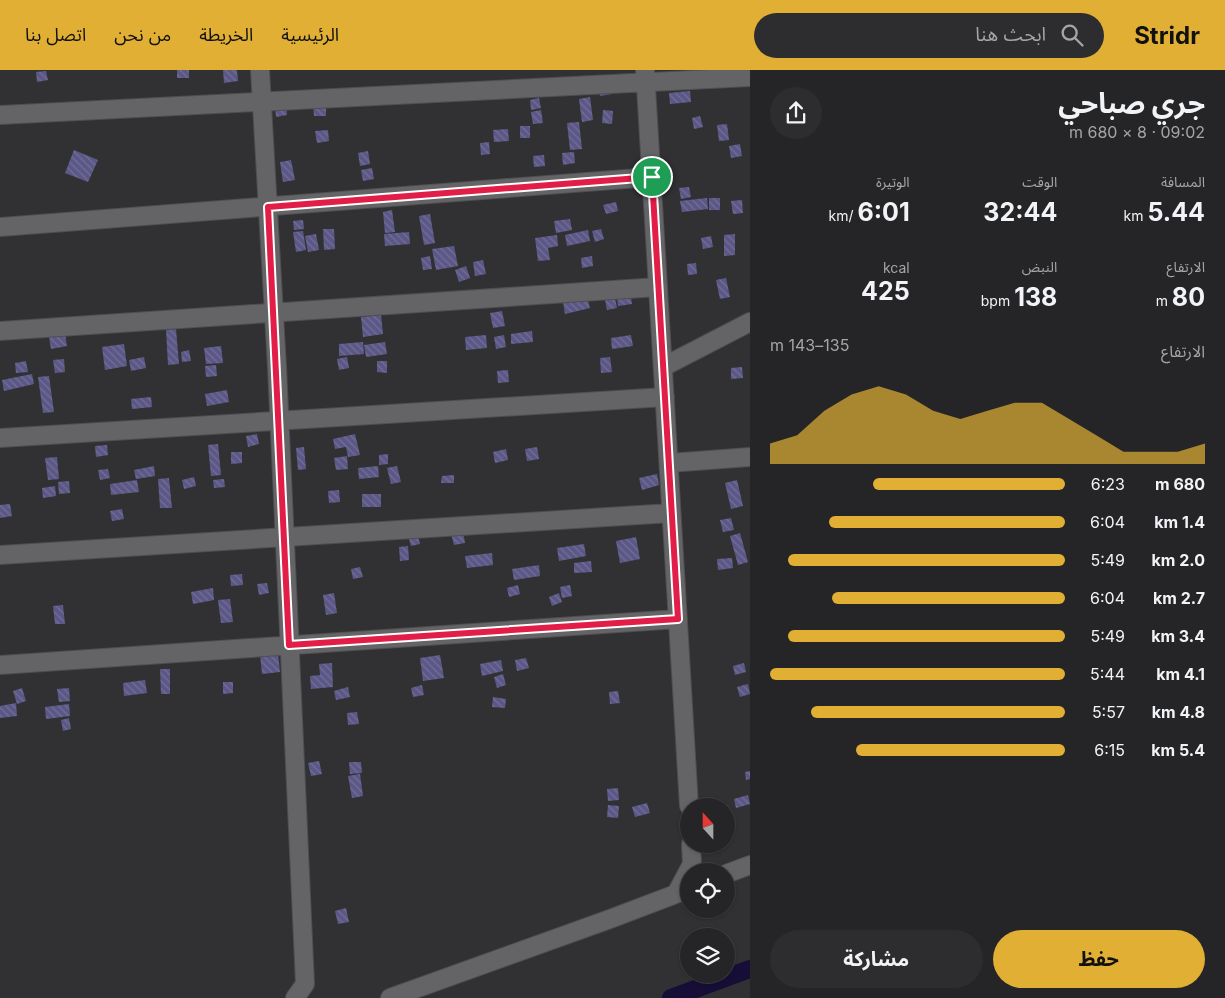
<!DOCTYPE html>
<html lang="ar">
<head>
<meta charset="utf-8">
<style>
	body { margin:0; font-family:Inter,"Noto Sans Arabic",sans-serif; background:#2d2d2f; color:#f1f3f6; direction:rtl; height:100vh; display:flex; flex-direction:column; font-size:19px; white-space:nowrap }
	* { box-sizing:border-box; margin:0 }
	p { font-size:16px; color:#a3a5a7 }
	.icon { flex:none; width:28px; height:28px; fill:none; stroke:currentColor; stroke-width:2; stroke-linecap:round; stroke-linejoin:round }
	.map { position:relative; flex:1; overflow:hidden; direction:ltr }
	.drawer { display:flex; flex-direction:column; background:#252527; width:475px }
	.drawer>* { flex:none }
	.needle { width:32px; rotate:339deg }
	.tools { position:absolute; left:680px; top:728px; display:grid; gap:10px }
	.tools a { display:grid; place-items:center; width:55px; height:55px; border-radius:50%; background:#252527; box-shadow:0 1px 4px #0004,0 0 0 1px #424244; font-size:25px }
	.pin { position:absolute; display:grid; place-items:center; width:42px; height:42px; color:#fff; margin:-21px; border:2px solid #fff; border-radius:50%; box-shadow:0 1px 5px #0007 }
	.round { display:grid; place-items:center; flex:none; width:52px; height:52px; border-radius:26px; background:#2d2d2f }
	.summary { display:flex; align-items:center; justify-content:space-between; height:85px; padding:0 20px }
	h1 { font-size:28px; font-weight:700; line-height:38px }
	.metrics { display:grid; grid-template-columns:repeat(3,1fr); gap:8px; height:85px; padding:5px 20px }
	.metrics div { display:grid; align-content:center }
	.metrics b { font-size:25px; font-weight:700 }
	.metrics small { font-size:14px; font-weight:400 }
	.metrics p { font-size:14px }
	.chart { height:140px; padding:10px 20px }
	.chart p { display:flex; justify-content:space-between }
	.chart svg { width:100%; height:90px; margin-top:5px; fill:#e1af34; opacity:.7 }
	.cta { display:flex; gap:10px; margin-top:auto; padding:10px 20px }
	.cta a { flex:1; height:58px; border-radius:30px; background:#e1af34; color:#111; font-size:20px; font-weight:700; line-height:58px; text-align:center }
	.cta a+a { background:#2d2d2f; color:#f1f3f6 }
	ul { padding:0 20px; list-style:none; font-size:16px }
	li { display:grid; grid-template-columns:80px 60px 1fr; align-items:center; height:38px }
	li i { height:12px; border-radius:6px; background:#e1af34 }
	header { display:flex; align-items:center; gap:30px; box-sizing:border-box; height:70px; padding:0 25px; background:#e1af34; color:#111 }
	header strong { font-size:24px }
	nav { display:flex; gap:28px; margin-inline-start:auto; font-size:18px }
	.search { width:350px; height:45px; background:#2d2d2f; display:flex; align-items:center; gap:12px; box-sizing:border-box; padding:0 18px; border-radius:28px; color:#a3a5a7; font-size:19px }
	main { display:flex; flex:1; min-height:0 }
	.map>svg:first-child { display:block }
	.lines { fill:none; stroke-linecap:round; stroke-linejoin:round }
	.canal { stroke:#160e37; stroke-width:18 }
	.building { fill:url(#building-back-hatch) }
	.minor-casing { stroke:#4e4e51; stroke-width:20 }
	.minor { stroke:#646467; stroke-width:18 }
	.route-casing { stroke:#fff; stroke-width:10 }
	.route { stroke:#e11d48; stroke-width:6 }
</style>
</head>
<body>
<header>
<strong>Stridr</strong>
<div class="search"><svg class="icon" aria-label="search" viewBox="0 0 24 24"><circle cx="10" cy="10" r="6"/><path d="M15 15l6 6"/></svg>ابحث هنا</div>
<nav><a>الرئيسية</a><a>الخريطة</a><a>من نحن</a><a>اتصل بنا</a></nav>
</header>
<main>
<section class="drawer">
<div class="summary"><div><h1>جري صباحي</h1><p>09:02 · 8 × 680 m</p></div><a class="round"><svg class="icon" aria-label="share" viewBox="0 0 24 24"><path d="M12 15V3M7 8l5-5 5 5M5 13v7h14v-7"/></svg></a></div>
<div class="metrics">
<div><p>المسافة</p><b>5.44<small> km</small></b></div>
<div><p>الوقت</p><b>32:44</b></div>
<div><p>الوتيرة</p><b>6:01<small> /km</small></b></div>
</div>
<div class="metrics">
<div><p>الارتفاع</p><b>80<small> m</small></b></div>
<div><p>النبض</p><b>138<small> bpm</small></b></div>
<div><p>kcal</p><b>425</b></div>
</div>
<div class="chart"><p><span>الارتفاع</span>135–143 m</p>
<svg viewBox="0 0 160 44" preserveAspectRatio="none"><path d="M0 44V34L10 30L20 18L30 10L40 6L50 10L60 18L70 22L80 18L90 14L100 14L110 22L120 30L130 38L140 38L150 38L160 34V44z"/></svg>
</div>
<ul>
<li><b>680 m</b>6:23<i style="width:65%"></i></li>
<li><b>1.4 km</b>6:04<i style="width:80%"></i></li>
<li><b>2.0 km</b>5:49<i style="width:94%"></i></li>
<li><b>2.7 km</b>6:04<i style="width:79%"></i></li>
<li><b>3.4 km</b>5:49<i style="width:94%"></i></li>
<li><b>4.1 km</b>5:44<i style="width:100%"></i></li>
<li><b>4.8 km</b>5:57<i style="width:86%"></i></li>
<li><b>5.4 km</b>6:15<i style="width:71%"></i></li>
</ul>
<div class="cta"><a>حفظ</a><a>مشاركة</a></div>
</section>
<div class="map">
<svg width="750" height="928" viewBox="0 0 750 928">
	<defs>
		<pattern id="building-back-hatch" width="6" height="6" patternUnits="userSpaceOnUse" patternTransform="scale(1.25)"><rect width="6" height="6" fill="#5b5786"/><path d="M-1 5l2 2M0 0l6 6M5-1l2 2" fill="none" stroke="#736f97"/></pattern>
	</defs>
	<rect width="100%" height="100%" fill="#313134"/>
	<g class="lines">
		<path class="canal" d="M671,928L750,899"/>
	</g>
	<path class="building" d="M177,0H189V8H177Z
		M223,0H237L238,11L224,13Z
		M46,1L48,10L37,12L36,2Z
		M610,14L612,24L600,26L598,16Z
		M690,21L691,32L670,34L669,23Z
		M590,27L593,50L582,52L579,29Z
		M539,28L541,38L531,40L530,30Z
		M326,33V46H314L313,34Z
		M286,34L287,45L276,47L275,36Z
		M541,40L543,53L533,54L531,42Z
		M603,40L613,41L612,54L602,53Z
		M700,46L703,57L694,59L692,48Z
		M579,52L582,79L570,80L567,53Z
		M727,54L729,70L719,71L717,55Z
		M520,56H530V68H520Z
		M508,59L509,71L494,72L493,60Z
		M328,60L329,71L317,73L315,61Z
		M489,72L490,84L481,85L480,73Z
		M740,74L742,86L731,88L729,76Z
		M74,80L98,90L88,112L65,103Z
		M368,81L370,94L360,96L358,83Z
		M574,82L575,93L563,95L562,83Z
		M544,85L545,96L534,97L533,86Z
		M291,90L295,110L283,112L280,92Z
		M372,98L374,109L363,111L361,100Z
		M689,117L691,127L681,129L679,118Z
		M707,128L708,139L682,142L680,131Z
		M709,128H720V140H709Z
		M742,130L743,143L733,144L731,131Z
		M616,132L618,141L606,144L603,135Z
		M392,140L395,162L385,163L383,142Z
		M430,144L435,173L424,175L419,146Z
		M570,149L572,160L556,163L554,151Z
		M303,150L304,159L294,160L293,151Z
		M323,159H334L335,179L324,180Z
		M601,159L604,169L595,172L592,161Z
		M588,160L590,171L567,176L565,165Z
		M303,161L306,180L296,182L293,162Z
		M409,162L410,174L385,176L384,164Z
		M316,164L319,180L308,182L305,166Z
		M735,164V185L724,186V165Z
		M557,165L558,176L548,178L550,190L538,191L535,168Z
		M711,166L713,177L703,179L701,168Z
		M454,176L458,196L436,200L432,179Z
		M430,186L432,199L423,200L421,188Z
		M592,186L593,196L582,198L581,188Z
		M483,190L486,204L475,206L473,192Z
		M696,193L697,204L688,205L687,194Z
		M466,196L470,208L459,212L455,200Z
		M726,208L730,227L720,229L716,210Z
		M587,227L590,238L565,244L563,232Z
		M631,227L632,234L618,236L617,229Z
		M615,228L617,238L607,240L605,230Z
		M502,241L505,256L493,258L490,243Z
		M381,245L383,264L363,267L361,247Z
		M176,259L179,294L168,295L166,260Z
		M532,261L533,272L511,274V264Z
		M65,264L67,276L51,279L49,267Z
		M486,265L487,278L466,280L465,267Z
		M504,265L506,277L496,279L494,267Z
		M631,265L633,276L612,279L611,268Z
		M363,272L364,284L339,286V274Z
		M385,272L387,284L366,287L364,275Z
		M124,274L127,296L105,300L102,277Z
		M221,276L223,293L206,294L204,278Z
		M189,280L191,291L182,292L181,282Z
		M144,287L146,298L131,301L129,290Z
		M347,287L349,298L339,300L337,289Z
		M610,287L612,302L601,303L600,288Z
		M64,289L65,302L55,303L53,290Z
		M26,291L28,302L16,303L15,293Z
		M377,291H387V303L377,302Z
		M216,295L217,306L206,307L205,296Z
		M742,297L743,308L731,309V298Z
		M508,300L509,312L498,313L497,301Z
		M32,304L34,314L4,321L2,310Z
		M49,306L54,342L43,343L38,307Z
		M227,320L229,332L207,336L205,324Z
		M151,327L152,337L132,339L131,329Z
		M257,364L259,374L248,377L246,366Z
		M355,364L360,385L348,387L346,377L335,379L333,369Z
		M218,374L221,405L211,406L208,375Z
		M107,375L108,385L96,387L95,376Z
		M304,377L306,399L298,400L296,378Z
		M537,377L539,389L527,391L525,379Z
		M506,379L508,390L495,393L493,382Z
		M231,382H242V393L231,394Z
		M388,384V394L379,395V385Z
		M347,386L348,399L336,400L334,388Z
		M57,387L59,409L48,410L45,388Z
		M154,396L155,406L136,409L134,400Z
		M378,396L379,407L359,409L358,398Z
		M397,396L401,412L391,414L387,398Z
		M108,399L110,408L100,410L98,400Z
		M657,404L659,415L642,420L639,408Z
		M454,405V413H441L442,406Z
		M194,407L196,416L184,419L182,410Z
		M169,408L172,438H160L158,409Z
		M224,409L225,417L214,418L213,410Z
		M137,410L139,422L111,425L110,414Z
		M737,410L743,436L731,439L725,413Z
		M69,411L70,423L59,424L58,412Z
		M55,416L56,426L43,428L42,418Z
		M339,420L340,432L329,433L328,421Z
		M362,424H381V437H362Z
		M10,434L12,446L0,448V435Z
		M122,439L124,449L112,451L110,441Z
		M731,448L734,460L723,462L720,450Z
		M463,461L465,473L454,475L451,463Z
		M417,462L420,474L411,476L408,465Z
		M740,463L748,492L738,495L730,466Z
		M636,467L640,489L620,493L616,471Z
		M584,474L586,486L559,491L557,478Z
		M408,476L409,490L400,491L399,477Z
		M492,483L493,495L467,498L465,486Z
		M732,488L733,498L718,500L717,489Z
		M591,491L592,502L574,503V493Z
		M539,495L540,506L514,510L512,499Z
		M360,497L363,507L353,509L351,499Z
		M242,504L243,515L231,516L230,505Z
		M267,513L269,523L259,525L257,514Z
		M518,515L520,524L509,527L507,518Z
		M570,515L572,526L562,528L560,517Z
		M213,518L214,530L193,534L191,522Z
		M334,523L337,543L326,545L323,525Z
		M559,523L562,532L552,536L549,527Z
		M230,529L233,552L221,553L218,530Z
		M63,535L65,554H55L53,536Z
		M278,583L280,602L262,604L260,584Z
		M440,585L444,608L423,611L420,588Z
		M526,588L529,598L517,601L515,590Z
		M501,590L503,601L482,606L480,594Z
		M332,593L333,617L311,619L310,606L320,605L319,594Z
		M744,593L746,602L735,605L733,596Z
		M160,599H170V624H161Z
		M503,604L506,615L497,618L494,607Z
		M145,610L147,623L124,626L123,613Z
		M223,612H233V623L223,624Z
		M748,614L750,624L740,627L737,617Z
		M422,615L424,625L413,627L411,618Z
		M348,617L350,627L336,630L334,621Z
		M22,618L26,631L17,634L13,621Z
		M69,618L70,631L59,632L57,619Z
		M618,621L620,633L610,634L609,622Z
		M493,627L506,629L505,638L492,637Z
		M16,633L17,646L0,648V636Z
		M69,634L70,646L46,649L45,637Z
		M357,642L359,654L348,655L347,643Z
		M69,648L71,659L63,661L61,650Z
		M319,691L322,704L311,706L308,693Z
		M349,692H361L362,703L350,704Z
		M750,701V709L746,710L745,702Z
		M360,704L363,726L352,728L348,706Z
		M618,718L619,730L608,731L607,719Z
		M748,725L750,734L736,738L734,729Z
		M647,733L650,743L635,747L632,737Z
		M608,735L619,736L618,748L607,747Z
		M346,838L349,852L338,854L335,841Z"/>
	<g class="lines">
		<defs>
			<path id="minor" d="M260,0L277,297L305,914L295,928
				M645,0L689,736
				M0,45L750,7
				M0,157L652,107
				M0,261L658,217
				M663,297L750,252
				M0,368L665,327
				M669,393L750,387
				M0,485L671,443
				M0,595L678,549
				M726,804L750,795
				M676,824L692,794L691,774
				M390,928L610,849L689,819"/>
		</defs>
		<use href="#minor" class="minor-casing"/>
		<use href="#minor" class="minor"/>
	</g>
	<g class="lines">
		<defs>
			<path id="route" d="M652,107L678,549L289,575L268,137Z"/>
		</defs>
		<use href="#route" class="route-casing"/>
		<use href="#route" class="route"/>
	</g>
</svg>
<div class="tools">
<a><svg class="needle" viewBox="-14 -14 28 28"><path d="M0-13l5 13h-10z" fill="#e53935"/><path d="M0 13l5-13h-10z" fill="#a3a5a7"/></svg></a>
<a><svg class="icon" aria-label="locate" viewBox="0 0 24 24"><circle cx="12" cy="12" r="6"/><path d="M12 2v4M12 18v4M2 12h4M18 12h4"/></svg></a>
<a><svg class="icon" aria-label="layers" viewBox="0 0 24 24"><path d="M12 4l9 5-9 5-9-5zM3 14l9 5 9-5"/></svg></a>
</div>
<div class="pin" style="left:652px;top:107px;background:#1e9e55"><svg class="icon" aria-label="arrive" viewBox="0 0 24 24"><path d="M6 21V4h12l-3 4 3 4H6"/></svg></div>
</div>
</main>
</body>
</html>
